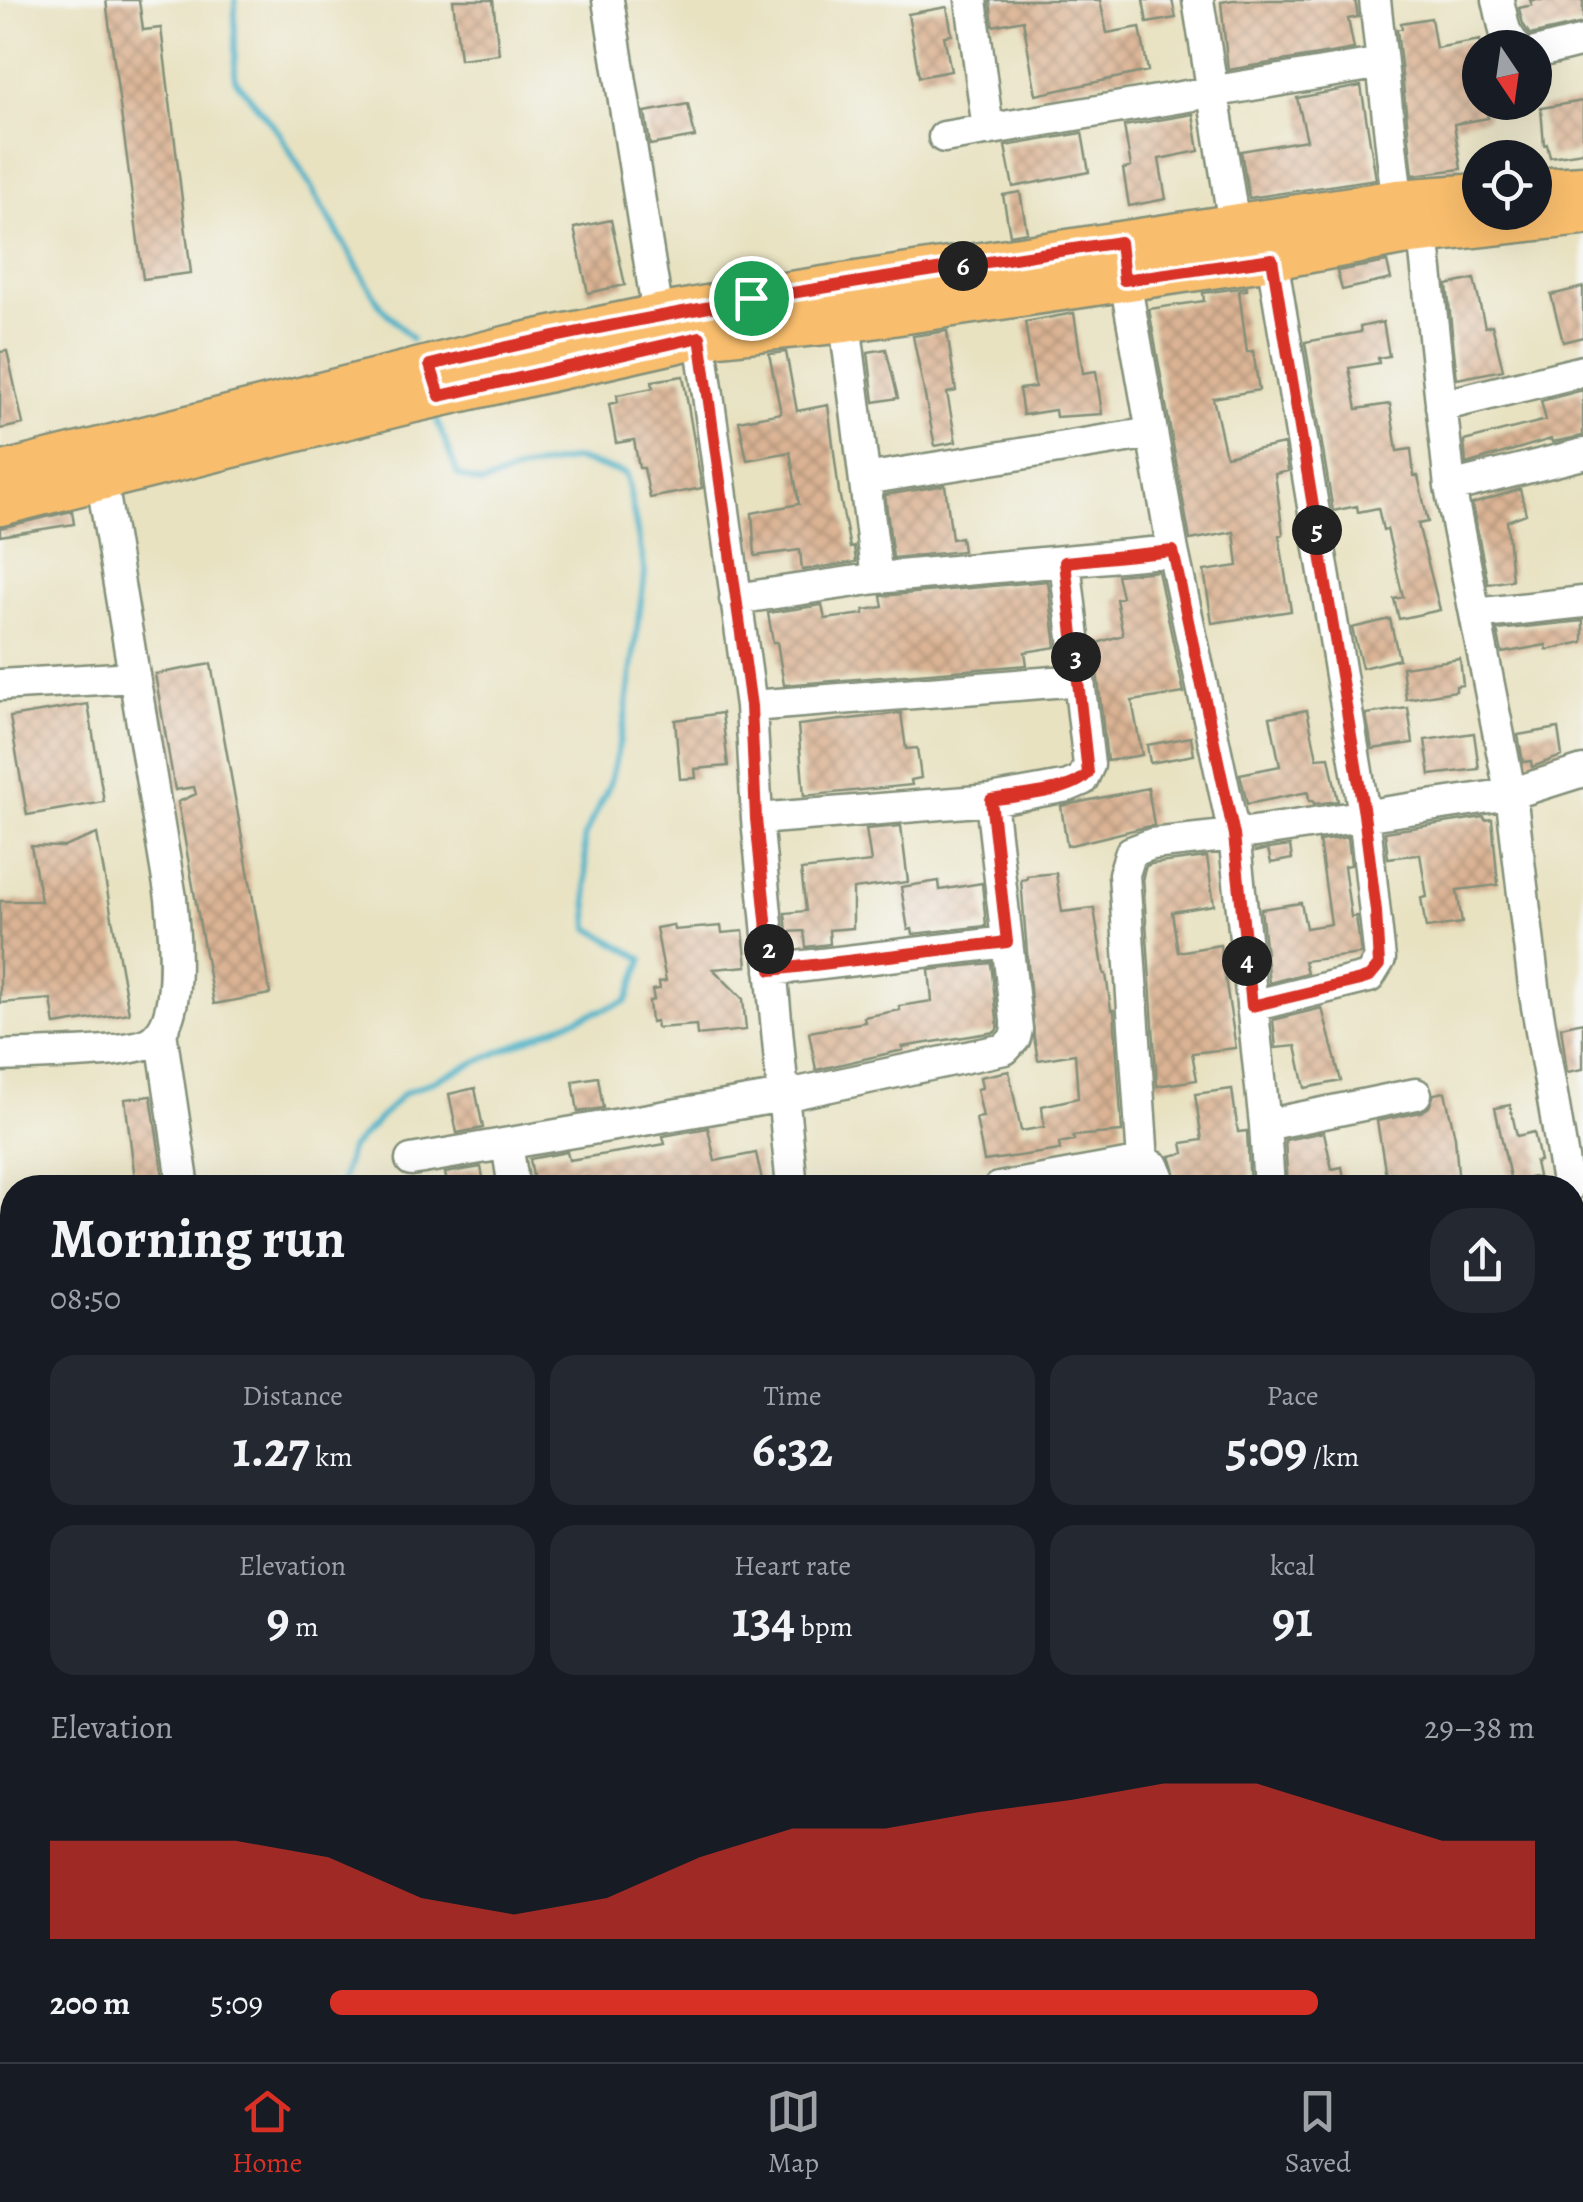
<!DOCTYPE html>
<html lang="en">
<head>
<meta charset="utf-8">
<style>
	body { margin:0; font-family:Alegreya,serif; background:#242831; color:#f1f3f6; height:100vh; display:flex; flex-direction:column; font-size:38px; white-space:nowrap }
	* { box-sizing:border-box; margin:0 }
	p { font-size:32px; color:#9ea1a6 }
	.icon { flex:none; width:55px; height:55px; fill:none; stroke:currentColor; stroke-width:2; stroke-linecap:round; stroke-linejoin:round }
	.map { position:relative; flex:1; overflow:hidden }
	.sheet { position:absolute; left:0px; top:1175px; width:1585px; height:888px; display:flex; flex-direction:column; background:#171b24; border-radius:40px 40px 0 0; box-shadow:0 10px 40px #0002 }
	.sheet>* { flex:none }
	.needle { width:65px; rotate:167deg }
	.buttons { position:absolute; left:1462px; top:30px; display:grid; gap:20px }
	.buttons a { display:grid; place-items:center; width:90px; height:90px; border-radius:50%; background:#171b24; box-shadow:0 10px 40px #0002; font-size:50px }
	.pin { position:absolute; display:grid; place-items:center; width:85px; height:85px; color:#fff; margin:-42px; border:5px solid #fff; border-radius:50%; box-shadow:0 2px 10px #0007 }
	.km { position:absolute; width:50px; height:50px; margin:-25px; border-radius:50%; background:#222; color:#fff; font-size:28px; line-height:50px; text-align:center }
	.round { display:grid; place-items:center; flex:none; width:105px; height:105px; border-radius:40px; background:#242831 }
	.headline { display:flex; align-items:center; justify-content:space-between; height:170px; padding:0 50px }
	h1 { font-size:55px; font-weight:600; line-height:75px }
	.metrics { display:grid; grid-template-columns:repeat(3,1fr); gap:15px; height:170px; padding:10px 50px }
	.metrics div { display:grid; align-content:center; border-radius:25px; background:#242831; text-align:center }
	.metrics b { font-size:50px; font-weight:600 }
	.metrics small { font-size:28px; font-weight:400 }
	.metrics p { font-size:28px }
	.chart { height:280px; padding:20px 50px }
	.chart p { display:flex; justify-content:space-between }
	.chart svg { width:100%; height:180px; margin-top:10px; fill:#d93025; opacity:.7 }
	ul { padding:0 50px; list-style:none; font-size:32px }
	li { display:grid; grid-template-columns:160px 120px 1fr; align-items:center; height:75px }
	li i { height:25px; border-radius:12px; background:#d93025 }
	.menu { display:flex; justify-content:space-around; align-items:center; height:140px; border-top:2px solid #363941; background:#171b24; font-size:28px; color:#9ea1a6 }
	.menu a { display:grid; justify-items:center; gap:5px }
	.menu .current { color:#d93025 }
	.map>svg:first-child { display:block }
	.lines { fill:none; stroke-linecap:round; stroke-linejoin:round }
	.stream { stroke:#47b0c6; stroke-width:6 }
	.building { fill:url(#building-cross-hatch) }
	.minor-casing { stroke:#84907a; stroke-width:35 }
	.major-casing { stroke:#84907a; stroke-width:45 }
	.minor { stroke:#fff; stroke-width:30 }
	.major { stroke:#f9be6d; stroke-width:40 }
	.route-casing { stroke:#fff; stroke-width:20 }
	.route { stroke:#d93025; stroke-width:12 }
</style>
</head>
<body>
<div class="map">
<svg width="1583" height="2062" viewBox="0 0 1583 2062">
	<defs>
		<pattern id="building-cross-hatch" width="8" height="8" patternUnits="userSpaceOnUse" patternTransform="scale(2.5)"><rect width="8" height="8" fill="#dcb494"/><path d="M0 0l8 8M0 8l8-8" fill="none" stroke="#b2947a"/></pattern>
	</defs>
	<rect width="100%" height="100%" fill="#f6f6f2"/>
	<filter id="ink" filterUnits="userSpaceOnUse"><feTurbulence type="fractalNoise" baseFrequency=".01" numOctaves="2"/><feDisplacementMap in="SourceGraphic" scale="20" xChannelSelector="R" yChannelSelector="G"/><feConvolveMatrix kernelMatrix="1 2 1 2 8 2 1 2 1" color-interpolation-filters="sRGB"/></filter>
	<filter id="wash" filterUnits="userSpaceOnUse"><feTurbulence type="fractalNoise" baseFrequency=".0048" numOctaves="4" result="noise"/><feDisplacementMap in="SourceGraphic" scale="40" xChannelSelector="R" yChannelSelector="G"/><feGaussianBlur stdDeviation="2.25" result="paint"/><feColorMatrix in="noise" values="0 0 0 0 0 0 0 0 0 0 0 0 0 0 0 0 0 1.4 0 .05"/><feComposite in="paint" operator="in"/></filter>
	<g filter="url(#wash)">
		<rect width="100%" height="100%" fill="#e8e2c1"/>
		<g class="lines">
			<path class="stream" d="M235,0V79L280,134L381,307L412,339
				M340,1188L350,1149L403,1094L568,1022L627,1001L643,959L589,928L584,837L609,786L625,719L645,572L626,474L575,459L519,470L482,484L458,475L434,413
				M1368,2050L1396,2062"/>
		</g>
		<g id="blocks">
			<path class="building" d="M106,0H139L143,30L161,28L191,273L143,279Z
				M453,0H493L499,54L460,59Z
				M990,0H1100L1107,33L1140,27L1148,71L1036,95L1023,20L993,26Z
				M1143,0H1172L1176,18L1147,23Z
				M1233,0H1355L1358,17L1348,19L1354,49L1228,70L1221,2Z
				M1530,0H1583V23L1530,35L1523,24L1519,8L1532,5Z
				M947,7L952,35L944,36L951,71L919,77L908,14Z
				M1431,18L1436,48L1480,40V102H1485L1488,118L1454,124L1461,169L1413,175L1397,29L1402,28L1401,23Z
				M1361,86L1376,179L1249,198L1241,151L1307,140L1297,98Z
				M1583,101V152L1550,157L1547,144L1544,145L1541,108Z
				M688,104L695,137L650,145L645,112Z
				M1193,114L1199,151L1159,159L1166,199L1129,206L1123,169L1131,167L1124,126Z
				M1082,133L1089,172L1013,187L1005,146Z
				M1020,192L1027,232L1010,235L1003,195Z
				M611,220L625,285L588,293L574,228Z
				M1387,262L1391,279L1342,290L1337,271Z
				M1474,279L1485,327L1492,325L1503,370L1457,379L1447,285Z
				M1247,287V290L1239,291L1247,352L1253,351L1259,390L1213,398L1226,456L1284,444L1288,471L1275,474L1283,534L1279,535L1291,611L1212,623L1204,571L1238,566L1234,532L1190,540L1149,309L1204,301L1203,293Z
				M1583,287V337L1563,342L1551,295Z
				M1074,313L1083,373L1096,371L1102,414L1056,417L1055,410L1023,415L1019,389L1035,387L1025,322Z
				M1383,322L1389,356L1378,358L1379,363L1349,368L1357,409L1390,404L1397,451L1411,449L1414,476H1418L1428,522L1418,524L1440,610L1399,619L1394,599L1403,597L1387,529L1383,530L1378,508L1358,512L1357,506L1333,511L1305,342L1361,332L1360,327Z
				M947,331L956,391L947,393L956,442L935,446L913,336Z
				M886,349L898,398L874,402L868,352Z
				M7,351L23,424L0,429V352Z
				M786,352L797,411L828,405L839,492L850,548L854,547L856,562L802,570L800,550L755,556L752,513L799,504L790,452L747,460L739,421L781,413L769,354Z
				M683,376L702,488L650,498L644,468H639L634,440L616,443L609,404L618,402L617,395L653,388L652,381Z
				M1583,390V436L1552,442L1551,439L1466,464L1464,441L1546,420L1541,401Z
				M945,485L952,539L961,537L963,551L893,558L885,495Z
				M1520,489L1526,514L1507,521L1512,580L1488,584L1472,504Z
				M72,511L74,524L0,536V528Z
				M1158,571L1184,693L1132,701L1142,755L1107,761L1094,644L1123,635L1116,599L1122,597L1117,575Z
				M1048,581L1056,647L1025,652L1027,665L784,685L777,642H773L768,613L822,605L825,619L864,614V610L883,607L881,596Z
				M1390,619L1399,659L1362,668L1352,628Z
				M1583,621V642L1547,650L1546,645L1502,653L1497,630Z
				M1460,659L1463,685L1456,686V691L1406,699L1402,667Z
				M211,664L270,994L214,1004L178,802L196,794L194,787L175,790L155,674Z
				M88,704L104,802L27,815L10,717Z
				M1408,708L1413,743L1372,749L1366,714Z
				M1307,710L1317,758L1329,757L1338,801L1314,804L1313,801H1309L1308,792L1247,804L1240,774L1280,766L1270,717Z
				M722,713L728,766L695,769L696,778L680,779L675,720Z
				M901,713L906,749L917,748L921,778L911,780L912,785L804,796L798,725Z
				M1558,728L1562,756L1532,767L1531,761L1523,762L1518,735Z
				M1474,733L1479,769L1430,775L1425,740Z
				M1191,737L1194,755L1150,763L1147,745Z
				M1148,788L1154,825L1067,846L1061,806Z
				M1484,817L1485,820L1492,819L1498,885L1457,890L1462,923L1426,928L1421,898L1427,897L1420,854L1388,858L1385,832Z
				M901,826L908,882L853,889V928L829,930L830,944L806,947L804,931L787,932L785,913L806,911L801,870L871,862L866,829Z
				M97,834L129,1013L55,1025L51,999L0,1003V901H41L31,846L64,847Z
				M1348,837L1351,865L1344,866L1351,917L1356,916L1361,954L1304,961L1307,973L1269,983L1261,909L1301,903L1306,928L1331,924L1319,841Z
				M1290,846L1292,859L1271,863L1268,849L1255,852V851Z
				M1207,857L1214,905L1172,912L1178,952L1220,945L1236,1048L1192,1053L1197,1080L1157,1086L1143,876L1146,866L1151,864Z
				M1056,873L1062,912L1094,908L1104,974H1106L1111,1010H1114L1122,1132L1073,1136L1074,1140L1059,1143L1060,1150L984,1161L976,1118L983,1117L977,1089L982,1088L980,1077L1009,1071L1021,1131L1044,1127L1042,1106L1078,1098L1075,1054L1038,1060L1034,1037L1021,880L1027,879V876Z
				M939,881L940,890L982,883L986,926L913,934L912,929L908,930L901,887Z
				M673,925L674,930L721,926L722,933L743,931L747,966L713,969L743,999L746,1030L697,1035L696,1025L657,1028L656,1021L651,1022L649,1001L654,1000L652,990L660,989L659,982L666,981L656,928Z
				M991,963L998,1028L995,1032L902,1047L903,1050L816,1070L809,1032L865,1022L864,1017L900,1010L899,1006L932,1001L929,970Z
				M1322,1008L1341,1081L1305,1088L1296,1046L1276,1048L1273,1020Z
				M1583,1022V1069L1567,1072L1561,1027Z
				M598,1077L603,1108L578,1112L573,1081Z
				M475,1088L483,1128L457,1133L449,1094Z
				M1232,1089L1238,1132L1247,1131L1250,1188H1180L1170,1156L1184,1153L1182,1143L1202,1140L1195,1094Z
				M1445,1092L1455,1137L1459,1185L1388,1188L1377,1121L1421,1112L1429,1107L1434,1094Z
				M151,1096L164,1183L136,1187L125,1099Z
				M1510,1105L1517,1136L1534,1132L1540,1161L1535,1162L1538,1176L1511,1182L1495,1108Z
				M708,1128L715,1161L756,1153L762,1180L723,1188H590L588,1177L534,1183L530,1159L567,1152L569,1160L631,1150L665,1144L663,1136Z
				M1324,1132L1332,1169L1342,1167L1346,1188H1288L1285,1140Z
				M481,1167L485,1188H448L445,1173Z"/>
		</g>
	</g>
	<g filter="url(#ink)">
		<use href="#blocks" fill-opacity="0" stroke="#84907a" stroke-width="2.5"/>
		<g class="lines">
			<defs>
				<path id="minor" d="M608,0L658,315
					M971,0L988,130
					M1198,0L1234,225
					M1375,0L1399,217
					M1498,0L1505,31L1516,48
					M1535,53L1583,41
					M944,137L1382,63
					M1423,233L1450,487L1512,802L1535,995L1568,1188
					M1122,263L1173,551L1234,835L1265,1125L1269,1188
					M845,322L877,578
					M700,337L751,706L757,819L792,1188
					M1441,406L1583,371
					M865,479L1152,433
					M1450,487L1583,454
					M735,599L877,578L1173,551
					M1475,614L1583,602
					M0,685L134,677
					M751,706L1079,680
					M757,819L991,800L1068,786L1082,780L1089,765L1065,562
					M771,970L1007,942
					M1252,1006L1369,977L1380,959L1364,814L1272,259
					M161,1032L184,1188
					M0,1056C30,1054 134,1055 153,1040C184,1018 174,932 171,898L98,458
					M1265,1125L1416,1094
					M507,1144L514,1188
					M411,1160L783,1096L1005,1049L1015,1038L1017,1029L991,800
					M1143,1162L1124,874L1131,852L1152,844L1234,835L1510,794L1583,771
					M999,1188L1143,1162L1155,1167L1162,1188
					M1572,1351L1583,1349
					M1572,1472L1583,1469
					M0,1567L12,1564
					M1572,1590L1583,1588
					M1572,1711L1583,1709
					M1509,2050L1555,2062
					M162,2062L165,2050
					M501,2062L504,2050
					M743,2062L745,2058
					M1483,2062L1491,2050"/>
				<path id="major" d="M1535,189L1583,186
					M0,473L513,345L658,315L751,298L1397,200L1480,194
					M0,505L405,404L700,337L845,322L1272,259L1402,235L1583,215"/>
			</defs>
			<use href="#minor" class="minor-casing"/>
			<use href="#major" class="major-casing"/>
			<use href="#minor" class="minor"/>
			<use href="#major" class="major"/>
		</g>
	</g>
	<g class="lines" filter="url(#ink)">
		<defs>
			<path id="route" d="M1120,242L1124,280L1272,259L1364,814L1376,911L1379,965L1369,977L1360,980L1252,1006L1234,835L1173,551L1065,562L1088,773C1073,793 1016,795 991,800L1007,942L771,970L756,819L751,706L700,337L440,396L430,365C658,310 888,277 1120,242Z"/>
		</defs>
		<use href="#route" class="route-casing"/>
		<use href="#route" class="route"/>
	</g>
</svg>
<div class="buttons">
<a><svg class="needle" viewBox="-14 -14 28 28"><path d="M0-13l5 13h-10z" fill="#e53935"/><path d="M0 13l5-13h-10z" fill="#9ea1a6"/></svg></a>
<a><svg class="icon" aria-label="locate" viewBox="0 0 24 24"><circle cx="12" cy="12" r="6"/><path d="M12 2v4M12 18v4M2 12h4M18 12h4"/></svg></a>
</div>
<div class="pin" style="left:751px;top:298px;background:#1e9e55"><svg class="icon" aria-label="arrive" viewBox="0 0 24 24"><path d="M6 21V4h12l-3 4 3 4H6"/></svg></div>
<b class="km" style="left:769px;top:949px">2</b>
<b class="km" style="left:1076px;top:657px">3</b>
<b class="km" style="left:1247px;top:961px">4</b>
<b class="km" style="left:1317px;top:530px">5</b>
<b class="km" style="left:963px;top:266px">6</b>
<section class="sheet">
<div class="headline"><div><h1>Morning run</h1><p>08:50</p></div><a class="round"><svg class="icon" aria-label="share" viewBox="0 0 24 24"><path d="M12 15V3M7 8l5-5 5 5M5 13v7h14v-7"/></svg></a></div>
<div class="metrics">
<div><p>Distance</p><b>1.27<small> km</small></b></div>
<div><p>Time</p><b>6:32</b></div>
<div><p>Pace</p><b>5:09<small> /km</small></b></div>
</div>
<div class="metrics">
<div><p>Elevation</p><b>9<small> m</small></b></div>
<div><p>Heart rate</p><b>134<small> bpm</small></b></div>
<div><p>kcal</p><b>91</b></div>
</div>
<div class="chart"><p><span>Elevation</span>29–38 m</p>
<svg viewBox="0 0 160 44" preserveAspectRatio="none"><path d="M0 44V20L10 20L20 20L30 24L40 34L50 38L60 34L70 24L80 17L90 17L100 13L110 10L120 6L130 6L140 13L150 20L160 20V44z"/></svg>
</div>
<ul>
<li><b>200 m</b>5:09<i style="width:82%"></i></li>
</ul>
</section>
</div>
<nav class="menu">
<a class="current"><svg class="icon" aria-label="home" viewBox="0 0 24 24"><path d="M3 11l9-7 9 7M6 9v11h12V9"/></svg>Home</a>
<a><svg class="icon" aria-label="map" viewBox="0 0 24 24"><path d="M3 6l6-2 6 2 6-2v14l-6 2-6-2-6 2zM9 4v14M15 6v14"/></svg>Map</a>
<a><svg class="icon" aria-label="saved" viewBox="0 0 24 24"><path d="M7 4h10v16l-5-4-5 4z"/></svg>Saved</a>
</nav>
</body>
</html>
